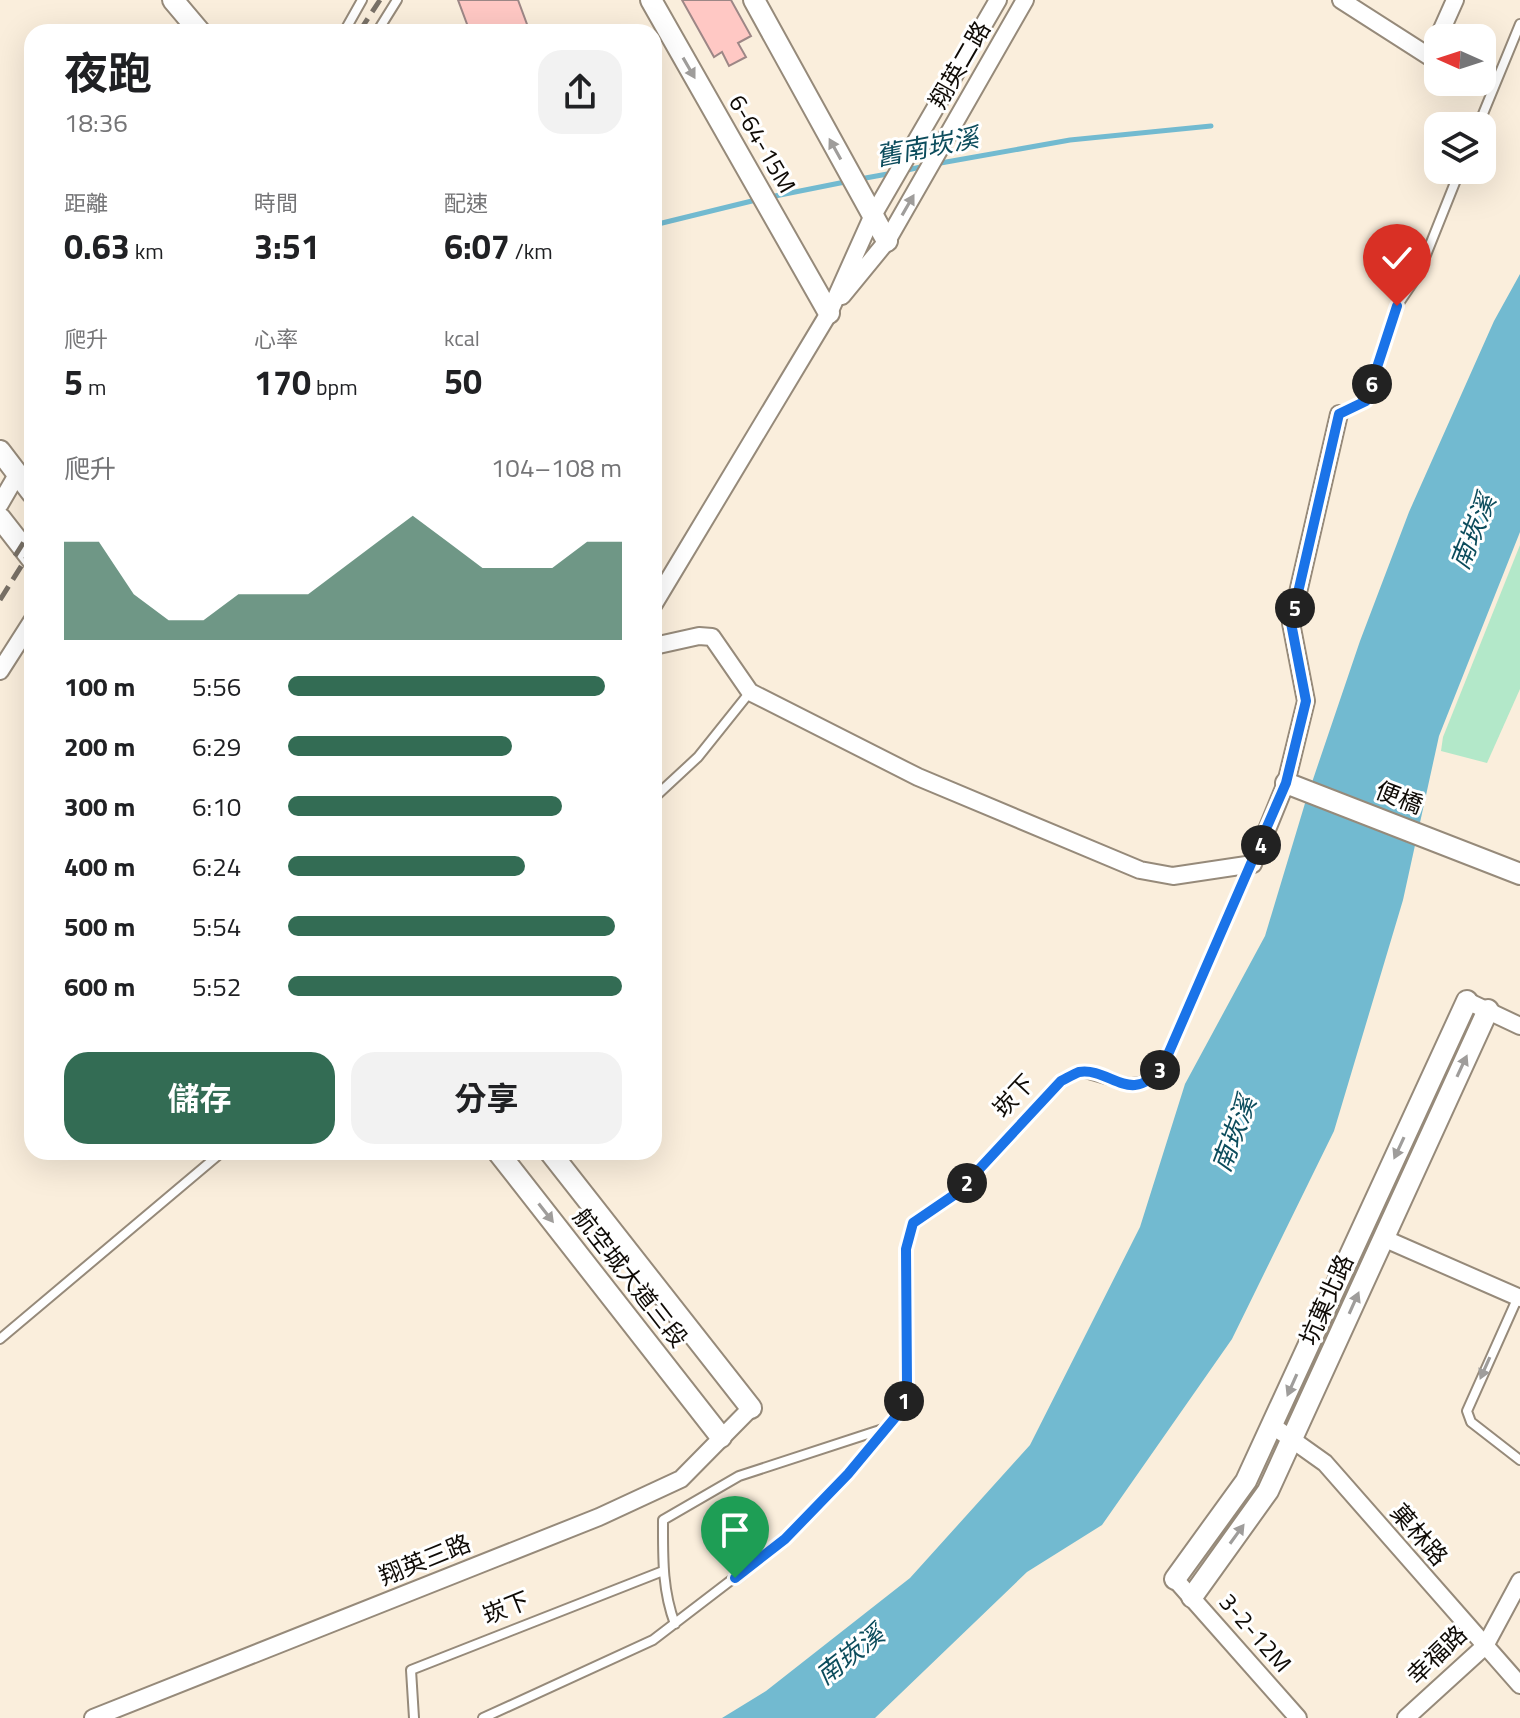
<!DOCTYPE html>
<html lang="zh-TW">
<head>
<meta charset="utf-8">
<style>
	body { margin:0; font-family:"Titillium Web","Noto Sans TC",sans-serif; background:#f2f2f2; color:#202124; height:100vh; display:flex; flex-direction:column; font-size:30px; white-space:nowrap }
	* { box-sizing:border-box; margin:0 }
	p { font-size:26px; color:#757577 }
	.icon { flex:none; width:44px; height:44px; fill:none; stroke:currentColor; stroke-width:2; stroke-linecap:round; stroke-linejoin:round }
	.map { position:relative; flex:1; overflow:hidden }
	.side { position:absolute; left:24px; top:24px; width:638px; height:1136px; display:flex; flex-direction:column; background:#fff; border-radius:24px; box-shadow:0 8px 32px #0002 }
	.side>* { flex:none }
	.needle { width:52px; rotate:273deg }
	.fabs { position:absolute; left:1424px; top:24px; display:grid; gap:16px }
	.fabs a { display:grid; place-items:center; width:72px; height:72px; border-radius:16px; background:#fff; box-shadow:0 8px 32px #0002; font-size:40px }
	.pin { position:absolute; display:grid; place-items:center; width:68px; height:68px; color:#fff; margin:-82px -34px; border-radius:50% 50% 50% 0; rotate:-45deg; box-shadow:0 0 8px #0007 }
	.pin .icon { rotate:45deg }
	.km { position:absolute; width:40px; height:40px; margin:-20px; border-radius:50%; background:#222; color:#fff; font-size:22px; line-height:40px; text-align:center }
	.round { display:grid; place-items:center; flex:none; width:84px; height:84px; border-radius:24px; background:#f2f2f2 }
	.summary { display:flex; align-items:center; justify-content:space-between; height:136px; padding:0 40px }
	h1 { font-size:44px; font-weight:700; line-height:60px }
	.metrics { display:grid; grid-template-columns:repeat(3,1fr); gap:12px; height:136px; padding:8px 40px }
	.metrics div { display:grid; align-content:center }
	.metrics b { font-size:34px; font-weight:700 }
	.metrics small { font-size:22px; font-weight:400 }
	.metrics p { font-size:22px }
	.chart { height:224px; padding:16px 40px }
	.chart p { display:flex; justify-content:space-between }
	.chart svg { width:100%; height:144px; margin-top:8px; fill:#336c54; opacity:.7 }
	.button { display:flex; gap:16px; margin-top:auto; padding:16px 40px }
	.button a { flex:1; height:92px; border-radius:24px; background:#336c54; color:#fff; font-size:32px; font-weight:700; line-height:92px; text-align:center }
	.button a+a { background:#f2f2f2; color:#202124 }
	ul { padding:0 40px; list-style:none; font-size:26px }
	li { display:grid; grid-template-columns:128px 96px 1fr; align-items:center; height:60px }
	li i { height:20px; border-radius:10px; background:#336c54 }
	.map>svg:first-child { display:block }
	.green { fill:#b3e8c9 }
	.water { fill:#72bad0 }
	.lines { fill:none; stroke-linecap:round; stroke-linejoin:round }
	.stream { stroke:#72bad0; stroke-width:5 }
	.building { fill:#ffc8c4; stroke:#9d8786; stroke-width:2 }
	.service-casing { stroke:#968a7a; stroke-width:12 }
	.minor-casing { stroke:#968a7a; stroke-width:20 }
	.tertiary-casing { stroke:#968a7a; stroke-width:24 }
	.service { stroke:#fff; stroke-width:8 }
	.minor { stroke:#fff; stroke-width:16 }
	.tertiary { stroke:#fff; stroke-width:20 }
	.rail { stroke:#797167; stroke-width:5; stroke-dasharray:16 8; stroke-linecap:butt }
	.oneway { fill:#9f9d9b }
	.route-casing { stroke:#fff; stroke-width:16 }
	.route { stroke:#1a73e8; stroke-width:10 }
	.labels { text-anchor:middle; stroke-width:6; stroke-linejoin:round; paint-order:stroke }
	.street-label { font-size:24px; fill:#0f0b06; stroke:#fff }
	.water-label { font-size:26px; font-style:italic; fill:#0c4c5c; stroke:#fff }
</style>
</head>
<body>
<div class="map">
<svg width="1520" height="1718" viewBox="0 0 1520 1718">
	<rect width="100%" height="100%" fill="#faeedc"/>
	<path class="green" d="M1520,545V689L1487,763L1441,751L1443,737Z"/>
	<path class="water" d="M1520,274V532L1439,736L1403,900L1334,1131L1232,1339L1102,1525L1027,1572L875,1718H722L766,1691L910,1578L1030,1445L1140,1227L1185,1084L1265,936L1306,800L1360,641L1409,512L1494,321Z"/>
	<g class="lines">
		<path class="stream" d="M935,164L1070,140L1211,126
			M903,171L925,166
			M860,179L893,173
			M770,197L850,181
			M654,225L760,199"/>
	</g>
	<path class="building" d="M458,0H518L528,27L514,32H470Z
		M682,0H731L751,36L738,43L746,57L729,66L722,52L714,57Z"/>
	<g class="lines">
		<defs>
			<path id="service" d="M344,32L362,0
				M377,32L397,0
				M1478,126L1520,24
				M1339,414L1366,401L1397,306L1418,275L1460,170
				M657,795L698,757L750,692
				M1518,1297L1467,1411L1471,1422L1520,1460
				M0,1339L222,1152
				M675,1624C662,1590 663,1556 663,1520L739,1476L883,1429
				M414,1718L411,1670L663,1571
				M483,1718L653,1640L785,1539L848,1474L903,1408L907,1385L906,1249L913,1223L957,1193L1061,1081L1081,1072C1112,1080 1140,1095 1163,1066L1252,865"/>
			<path id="minor" d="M1341,0L1430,57L1438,39
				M1438,38L1455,0
				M842,296L887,241L1025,0
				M0,504L18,473
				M654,604L829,313L872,217L998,0
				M654,646L699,636L712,637L750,692L918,777L1140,870L1173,876L1253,864L1286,783L1306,701L1291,623L1339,414
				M0,671L32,621
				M1467,1001L1520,1026
				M1383,1238L1520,1298
				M1273,1426L1325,1463L1520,1685
				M1175,1579L1298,1718
				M93,1718L599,1517L681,1479L751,1408
				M1406,1718L1485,1646L1520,1581"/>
			<path id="tertiary" d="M173,0L200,32
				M651,0L829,313
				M754,0L887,241
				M0,451L32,493
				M0,518L32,559
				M1286,783L1520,874
				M498,1152L721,1437
				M550,1152L751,1408
				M1175,1579L1246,1481L1467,1001
				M1192,1597L1268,1491L1488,1010"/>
		</defs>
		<use href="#service" class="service-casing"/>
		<use href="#minor" class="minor-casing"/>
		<use href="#tertiary" class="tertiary-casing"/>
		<use href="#service" class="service"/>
		<use href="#minor" class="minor"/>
		<use href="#tertiary" class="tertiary"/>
		<path class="rail" d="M359,32L380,0
			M15,556L32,529
			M0,600L32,549"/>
	</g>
	<defs><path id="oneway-solid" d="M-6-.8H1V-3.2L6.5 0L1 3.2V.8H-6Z" transform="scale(2)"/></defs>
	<g class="oneway">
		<use href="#oneway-solid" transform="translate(689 68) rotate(60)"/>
		<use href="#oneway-solid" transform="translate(835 149) rotate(-119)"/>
		<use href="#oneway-solid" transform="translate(908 205) rotate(-60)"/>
		<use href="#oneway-solid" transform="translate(1462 1066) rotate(-65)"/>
		<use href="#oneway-solid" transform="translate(1399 1148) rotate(115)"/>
		<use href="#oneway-solid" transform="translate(546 1213) rotate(52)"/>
		<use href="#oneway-solid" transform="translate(1354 1303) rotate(-66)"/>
		<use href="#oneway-solid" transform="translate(1485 1368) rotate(114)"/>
		<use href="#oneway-solid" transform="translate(1292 1385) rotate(114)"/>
		<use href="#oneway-solid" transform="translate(1237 1534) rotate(-54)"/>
	</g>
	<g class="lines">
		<defs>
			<path id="route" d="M735,1578L785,1539L848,1474L903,1408L907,1385L906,1249L913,1223L957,1193L1061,1081C1067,1078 1074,1074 1079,1072C1111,1067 1130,1108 1163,1066L1286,783L1306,701L1291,623L1339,414L1366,401L1397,306"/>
		</defs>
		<use href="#route" class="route-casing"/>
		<use href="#route" class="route"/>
	</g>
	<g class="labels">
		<g class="street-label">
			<text transform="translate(960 65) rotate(-60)" y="8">翔英二路</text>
			<text transform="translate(762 144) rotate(60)" y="8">6-64-15M</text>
			<text transform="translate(1399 798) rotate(21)" y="8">便橋</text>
			<text transform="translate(1014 1096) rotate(-47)" y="8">崁下</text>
			<text transform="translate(630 1278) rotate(52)" y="8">航空城大道三段</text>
			<text transform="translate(1327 1300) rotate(-66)" y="8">坑菓北路</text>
			<text transform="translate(1419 1535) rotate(49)" y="8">菓林路</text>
			<text transform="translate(425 1560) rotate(-22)" y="8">翔英三路</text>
			<text transform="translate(506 1608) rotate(-22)" y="8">崁下</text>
			<text transform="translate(1255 1633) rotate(49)" y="8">3-2-12M</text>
			<text transform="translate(1437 1655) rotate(-44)" y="8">幸福路</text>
		</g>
		<g class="water-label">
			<text transform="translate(927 147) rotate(-11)" y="9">舊南崁溪</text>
			<text transform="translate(1473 532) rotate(-68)" y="9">南崁溪</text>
			<text transform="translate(1234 1134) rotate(-69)" y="9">南崁溪</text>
			<text transform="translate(850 1655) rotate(-38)" y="9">南崁溪</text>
		</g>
	</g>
</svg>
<div class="fabs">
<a><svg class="needle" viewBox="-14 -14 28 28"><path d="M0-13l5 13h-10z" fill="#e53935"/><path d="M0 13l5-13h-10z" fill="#757577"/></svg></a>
<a><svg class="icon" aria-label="layers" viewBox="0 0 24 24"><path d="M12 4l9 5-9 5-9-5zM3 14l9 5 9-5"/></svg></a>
</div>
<div class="pin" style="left:735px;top:1578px;background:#1e9e55"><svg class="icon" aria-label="arrive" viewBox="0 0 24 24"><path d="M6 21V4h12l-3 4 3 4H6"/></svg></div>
<div class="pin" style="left:1397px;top:306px;background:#d93025"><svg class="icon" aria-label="check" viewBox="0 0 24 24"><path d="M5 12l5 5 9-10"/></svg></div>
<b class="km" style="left:904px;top:1401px">1</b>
<b class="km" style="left:967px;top:1183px">2</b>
<b class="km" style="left:1160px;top:1070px">3</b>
<b class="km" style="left:1261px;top:845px">4</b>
<b class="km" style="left:1295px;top:608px">5</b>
<b class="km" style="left:1372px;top:384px">6</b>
<section class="side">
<div class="summary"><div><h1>夜跑</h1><p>18:36</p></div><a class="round"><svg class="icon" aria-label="share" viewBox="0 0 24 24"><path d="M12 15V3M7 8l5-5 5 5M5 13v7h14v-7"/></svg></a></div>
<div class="metrics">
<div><p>距離</p><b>0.63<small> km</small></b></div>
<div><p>時間</p><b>3:51</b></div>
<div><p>配速</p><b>6:07<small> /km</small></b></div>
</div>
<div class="metrics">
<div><p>爬升</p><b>5<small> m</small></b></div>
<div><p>心率</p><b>170<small> bpm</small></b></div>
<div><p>kcal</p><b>50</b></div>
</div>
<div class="chart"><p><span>爬升</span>104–108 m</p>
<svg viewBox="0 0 160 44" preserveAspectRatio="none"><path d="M0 44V14L10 14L20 30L30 38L40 38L50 30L60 30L70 30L80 22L90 14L100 6L110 14L120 22L130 22L140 22L150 14L160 14V44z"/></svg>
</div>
<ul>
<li><b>100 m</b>5:56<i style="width:95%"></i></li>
<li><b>200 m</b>6:29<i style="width:67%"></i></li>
<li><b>300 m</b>6:10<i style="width:82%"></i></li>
<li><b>400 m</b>6:24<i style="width:71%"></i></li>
<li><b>500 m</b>5:54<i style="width:98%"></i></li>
<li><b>600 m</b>5:52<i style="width:100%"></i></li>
</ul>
<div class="button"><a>儲存</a><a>分享</a></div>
</section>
</div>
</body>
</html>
